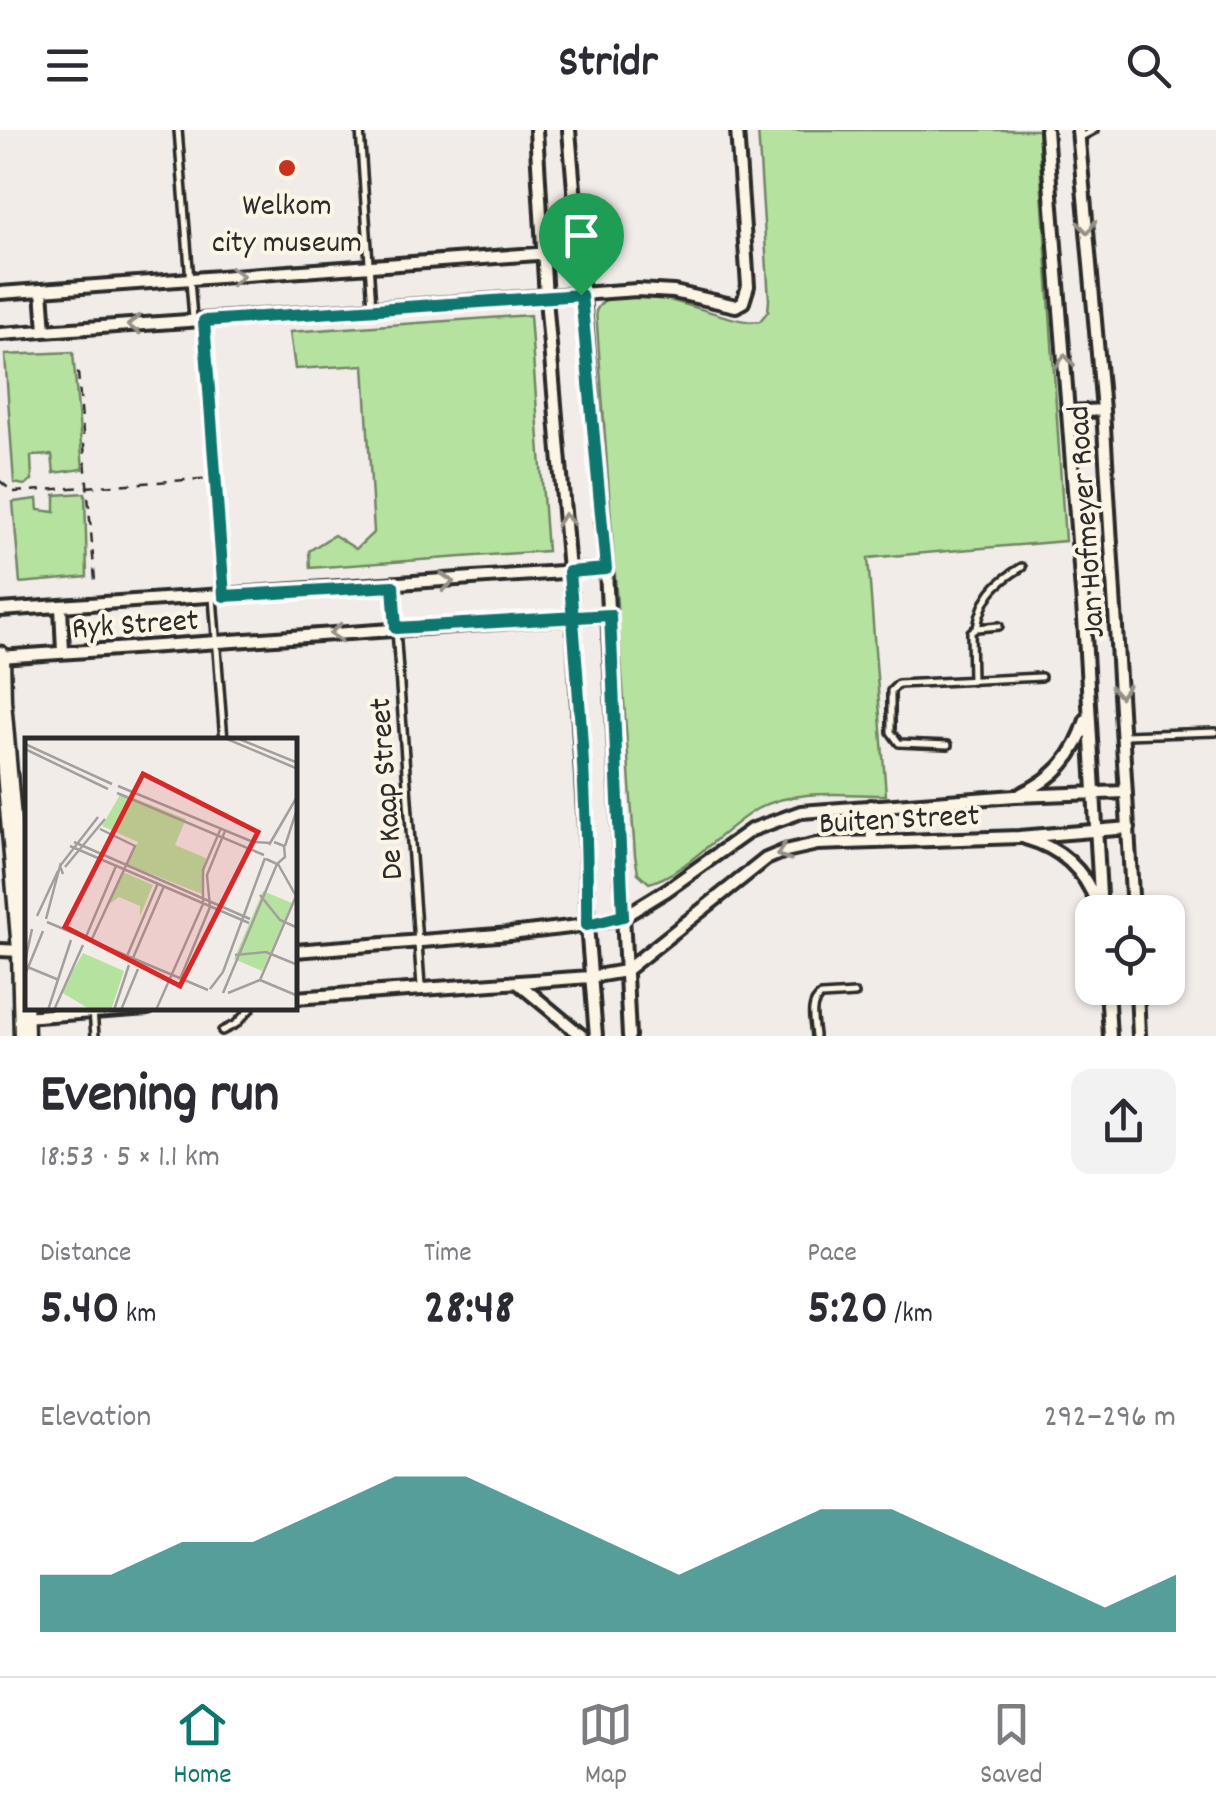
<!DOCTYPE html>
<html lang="en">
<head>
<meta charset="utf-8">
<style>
	body { margin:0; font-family:Dekko,sans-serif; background:#f2f2f3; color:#2b2b33; height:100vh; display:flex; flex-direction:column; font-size:38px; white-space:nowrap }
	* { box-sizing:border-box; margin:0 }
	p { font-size:32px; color:#7c7c81 }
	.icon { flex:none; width:55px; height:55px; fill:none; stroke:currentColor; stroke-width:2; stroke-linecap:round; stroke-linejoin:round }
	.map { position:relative; height:906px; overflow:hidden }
	.panel { display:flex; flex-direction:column; background:#fff; flex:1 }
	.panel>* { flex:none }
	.fabs { position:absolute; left:1075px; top:765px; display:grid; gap:20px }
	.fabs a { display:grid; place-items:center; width:110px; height:110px; border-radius:20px; background:#fff; box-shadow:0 2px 8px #0004; font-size:50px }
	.pin { position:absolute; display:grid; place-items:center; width:85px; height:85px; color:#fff; margin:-102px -42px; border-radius:50% 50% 50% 0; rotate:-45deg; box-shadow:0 0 10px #0007 }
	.pin .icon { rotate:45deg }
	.round { display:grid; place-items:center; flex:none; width:105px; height:105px; border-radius:20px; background:#f2f2f3 }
	.head { display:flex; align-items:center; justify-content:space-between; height:170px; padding:0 40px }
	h1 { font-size:55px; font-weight:800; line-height:75px }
	.stats { display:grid; grid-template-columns:repeat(3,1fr); gap:15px; height:170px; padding:10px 40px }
	.stats div { display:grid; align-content:center }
	.stats b { font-size:50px; font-weight:800 }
	.stats small { font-size:28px; font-weight:400 }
	.stats p { font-size:28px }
	.chart { height:280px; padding:20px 40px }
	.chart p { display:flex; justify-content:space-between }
	.chart svg { width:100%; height:180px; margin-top:10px; fill:#0f766e; opacity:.7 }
	header { display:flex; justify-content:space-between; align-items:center; height:130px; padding:0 40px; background:#fff; font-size:45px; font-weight:800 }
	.tab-bar { display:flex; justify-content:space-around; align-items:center; height:140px; border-top:2px solid #e1e1e2; background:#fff; font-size:28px; color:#7c7c81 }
	.tab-bar a { display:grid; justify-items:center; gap:5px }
	.tab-bar .on { color:#0f766e }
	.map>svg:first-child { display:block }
	.green { fill:#b6e29f; stroke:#708665; stroke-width:2.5 }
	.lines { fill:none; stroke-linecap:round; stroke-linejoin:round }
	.service-casing { stroke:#2b2b2b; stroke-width:12 }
	.minor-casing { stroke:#2b2b2b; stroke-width:18 }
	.primary-casing { stroke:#2b2b2b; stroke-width:25 }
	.path { stroke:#2b2b2b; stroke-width:2.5; stroke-dasharray:10 8; stroke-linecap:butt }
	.service { stroke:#fcf5e5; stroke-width:5 }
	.minor { stroke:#fcf5e5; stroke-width:10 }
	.primary { stroke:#fcf5e5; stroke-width:18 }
	.oneway { stroke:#949088 }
	.route-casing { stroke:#fff; stroke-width:20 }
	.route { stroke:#0f766e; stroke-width:12 }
	.poi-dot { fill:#c8321e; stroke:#fcf5e5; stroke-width:4 }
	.labels { text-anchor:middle; stroke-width:8; stroke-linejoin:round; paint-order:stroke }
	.poi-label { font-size:32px; fill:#2b2b2b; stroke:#fcf5e5 }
	.street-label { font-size:32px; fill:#2b2b2b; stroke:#fcf5e5 }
	.inset-road { fill:none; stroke:#a29f9d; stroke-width:2.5 }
	.view { fill:#d62828; fill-opacity:0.15; stroke:#d62828; stroke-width:5 }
	.inset-edge { fill:none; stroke:#2b2b2b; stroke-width:5 }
</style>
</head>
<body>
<header><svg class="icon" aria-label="menu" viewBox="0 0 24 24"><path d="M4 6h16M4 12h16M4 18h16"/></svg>Stridr<svg class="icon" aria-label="search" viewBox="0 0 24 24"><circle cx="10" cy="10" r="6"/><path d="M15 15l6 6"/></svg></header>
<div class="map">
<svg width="1216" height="906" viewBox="0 0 1216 906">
	<rect width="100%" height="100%" fill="#f2ece9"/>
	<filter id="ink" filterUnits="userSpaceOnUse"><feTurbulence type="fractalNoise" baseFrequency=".01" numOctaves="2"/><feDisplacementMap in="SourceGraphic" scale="20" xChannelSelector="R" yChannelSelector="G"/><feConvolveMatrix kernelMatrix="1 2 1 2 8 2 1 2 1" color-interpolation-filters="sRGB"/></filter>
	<g filter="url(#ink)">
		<path class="green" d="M758,0H1038L1065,411L868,428L886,665C844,665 795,658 757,679C725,697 682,746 649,753L638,743L635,725L596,181C619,134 725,198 760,191L768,181L769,170Z
			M530,185L547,421L310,438L309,421L334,405L356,419L374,402L364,235L295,239L290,202Z
			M73,222L83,339L54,343L52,325L31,326L32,351L24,355L14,353L5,225Z
			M85,363L87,447L20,453L13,372L37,369L38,380L55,382V365Z"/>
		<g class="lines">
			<defs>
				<path id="service" d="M178,0L193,188
					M360,0L372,177
					M1079,8L1094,0
					M393,456L421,856
					M213,467L224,611
					M977,498C982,467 995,453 1022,437
					M972,551L971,502L977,498L999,496
					M1125,605L1216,602
					M948,615L899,613L891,602V561L898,554L1041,547
					M93,881L95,906
					M222,901L236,894L251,878
					M815,906C814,892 808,875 821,866L855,864"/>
				<path id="minor" d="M536,0L546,168L573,488L586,717L587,795L596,906
					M569,0L606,439L629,906
					M1046,0L1084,488L1101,782
					M1078,0L1103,280L1133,782
					M42,160L45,201
					M0,163L578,121
					M0,204L637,160L674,162L736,176L743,172L748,156L737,0
					M1069,282L1103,280
					M61,477L63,522
					M0,480L606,439
					M0,527L610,485
					M1021,664C1055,648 1075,626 1086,590
					M870,676L872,710
					M1025,708C1061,718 1084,739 1097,774
					M0,820L22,821
					M295,821L510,804L587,795L623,787L667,760L751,700L801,682L1015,666L1126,662
					M518,853L582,906
					M1107,858L1110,906
					M1137,858L1139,906
					M295,868L590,847L625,841L766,729L785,721L817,714L1019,707L1129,698
					M23,887L148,878"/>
				<path id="primary" d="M0,526L1,571L22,820L24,906"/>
			</defs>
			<use href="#service" class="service-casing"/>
			<use href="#minor" class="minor-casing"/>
			<use href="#primary" class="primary-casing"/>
			<path class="path" d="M205,203L223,455
				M78,242L95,451
				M0,351L13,362L214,348"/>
			<use href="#service" class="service"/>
			<use href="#minor" class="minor"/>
			<use href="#primary" class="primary"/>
		</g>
		<defs><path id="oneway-chevron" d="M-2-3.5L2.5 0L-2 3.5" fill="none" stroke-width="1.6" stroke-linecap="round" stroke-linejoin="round" transform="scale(2.5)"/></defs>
		<g class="oneway">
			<use href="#oneway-chevron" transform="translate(1087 97) rotate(85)"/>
			<use href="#oneway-chevron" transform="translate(237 146) rotate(-4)"/>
			<use href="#oneway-chevron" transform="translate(134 195) rotate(176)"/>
			<use href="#oneway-chevron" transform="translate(1065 231) rotate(-95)"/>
			<use href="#oneway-chevron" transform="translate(565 390) rotate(-95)"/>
			<use href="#oneway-chevron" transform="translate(447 452) rotate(-4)"/>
			<use href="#oneway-chevron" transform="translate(336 503) rotate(176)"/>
			<use href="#oneway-chevron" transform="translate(1120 561) rotate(87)"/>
			<use href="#oneway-chevron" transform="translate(783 723) rotate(160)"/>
		</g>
	</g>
	<g class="lines" filter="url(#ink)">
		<defs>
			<path id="route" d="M581,165L204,191L224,466L393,456L396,498C467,494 538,490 610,485L623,786L587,795C588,678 579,559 569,442L606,439L581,165"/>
		</defs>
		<use href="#route" class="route-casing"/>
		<use href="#route" class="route"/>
	</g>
	<circle class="poi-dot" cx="287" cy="38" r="10"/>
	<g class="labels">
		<g class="poi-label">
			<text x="287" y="84">Welkom<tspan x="287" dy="37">city museum</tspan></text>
		</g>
		<g class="street-label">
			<text transform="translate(1084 392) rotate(-94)" y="11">Jan Hofmeyer Road</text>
			<text transform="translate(135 492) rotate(-4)" y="11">Ryk Street</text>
			<text transform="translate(384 659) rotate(-94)" y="11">De Kaap Street</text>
			<text transform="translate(899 687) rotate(-3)" y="11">Buiten Street</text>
		</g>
	</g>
	<g transform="translate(25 608)">
		<rect width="272" height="272" fill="#f2ece9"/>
		<path d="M96,55L161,81L150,107L181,120L177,156L101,126L113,104L77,88ZM98,134L128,147L115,178V168L94,159L84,166ZM238,153L267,165L237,233L209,221ZM58,215L99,233L86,272H66L36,254Z" fill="#b6e29f"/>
		<path class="inset-road" d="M202,1L273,31M214,1L273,25M0,6L87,46M0,11L83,51M93,48L228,104L246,105M92,55L239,117M49,104L225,181M244,107L273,57M45,108L224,185M260,108L273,68M241,121L252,126L260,119L259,108L249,104M35,128L73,79M40,129L80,81M235,157L255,182L273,190M12,178L33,133M21,181L35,128L38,136M22,184L183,252M60,201L91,128M66,203L110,108L75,91M210,217L241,214L273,227M102,218L133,145M108,220L139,148M0,224L7,191M0,228L34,242M0,237L18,193M155,241L185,169L182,137L200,93M235,242L273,258M185,251L198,234L240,120M198,255L252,126M203,255L235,242L271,158L253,126M23,272L46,202M29,272L58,207M89,272L104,227M96,272L113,231M131,272L178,166V132L196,90"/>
		<path class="view" d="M118,36L233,94L155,248L40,189Z"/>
		<rect width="272" height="272" class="inset-edge"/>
	</g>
</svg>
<div class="fabs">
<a><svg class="icon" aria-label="locate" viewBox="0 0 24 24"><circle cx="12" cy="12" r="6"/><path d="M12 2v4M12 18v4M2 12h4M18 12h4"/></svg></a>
</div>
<div class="pin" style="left:581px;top:165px;background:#1e9e55"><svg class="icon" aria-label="arrive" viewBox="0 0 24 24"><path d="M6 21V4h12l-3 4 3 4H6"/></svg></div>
</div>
<section class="panel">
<div class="head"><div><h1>Evening run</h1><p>18:53 · 5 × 1.1 km</p></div><a class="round"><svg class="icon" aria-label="share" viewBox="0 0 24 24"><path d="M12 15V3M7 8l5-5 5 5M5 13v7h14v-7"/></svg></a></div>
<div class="stats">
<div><p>Distance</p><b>5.40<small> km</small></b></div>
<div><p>Time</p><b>28:48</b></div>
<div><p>Pace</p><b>5:20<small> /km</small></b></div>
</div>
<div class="chart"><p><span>Elevation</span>292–296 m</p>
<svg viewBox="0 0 160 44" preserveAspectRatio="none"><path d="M0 44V30L10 30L20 22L30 22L40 14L50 6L60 6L70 14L80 22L90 30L100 22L110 14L120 14L130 22L140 30L150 38L160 30V44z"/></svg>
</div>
</section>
<nav class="tab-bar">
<a class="on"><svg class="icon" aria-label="home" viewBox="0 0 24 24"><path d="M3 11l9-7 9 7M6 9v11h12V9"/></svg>Home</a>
<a><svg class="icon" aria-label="map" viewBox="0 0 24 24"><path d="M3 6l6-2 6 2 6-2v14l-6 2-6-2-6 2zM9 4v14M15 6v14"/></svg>Map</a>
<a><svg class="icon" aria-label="saved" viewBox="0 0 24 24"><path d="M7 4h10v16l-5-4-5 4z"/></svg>Saved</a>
</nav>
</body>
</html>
